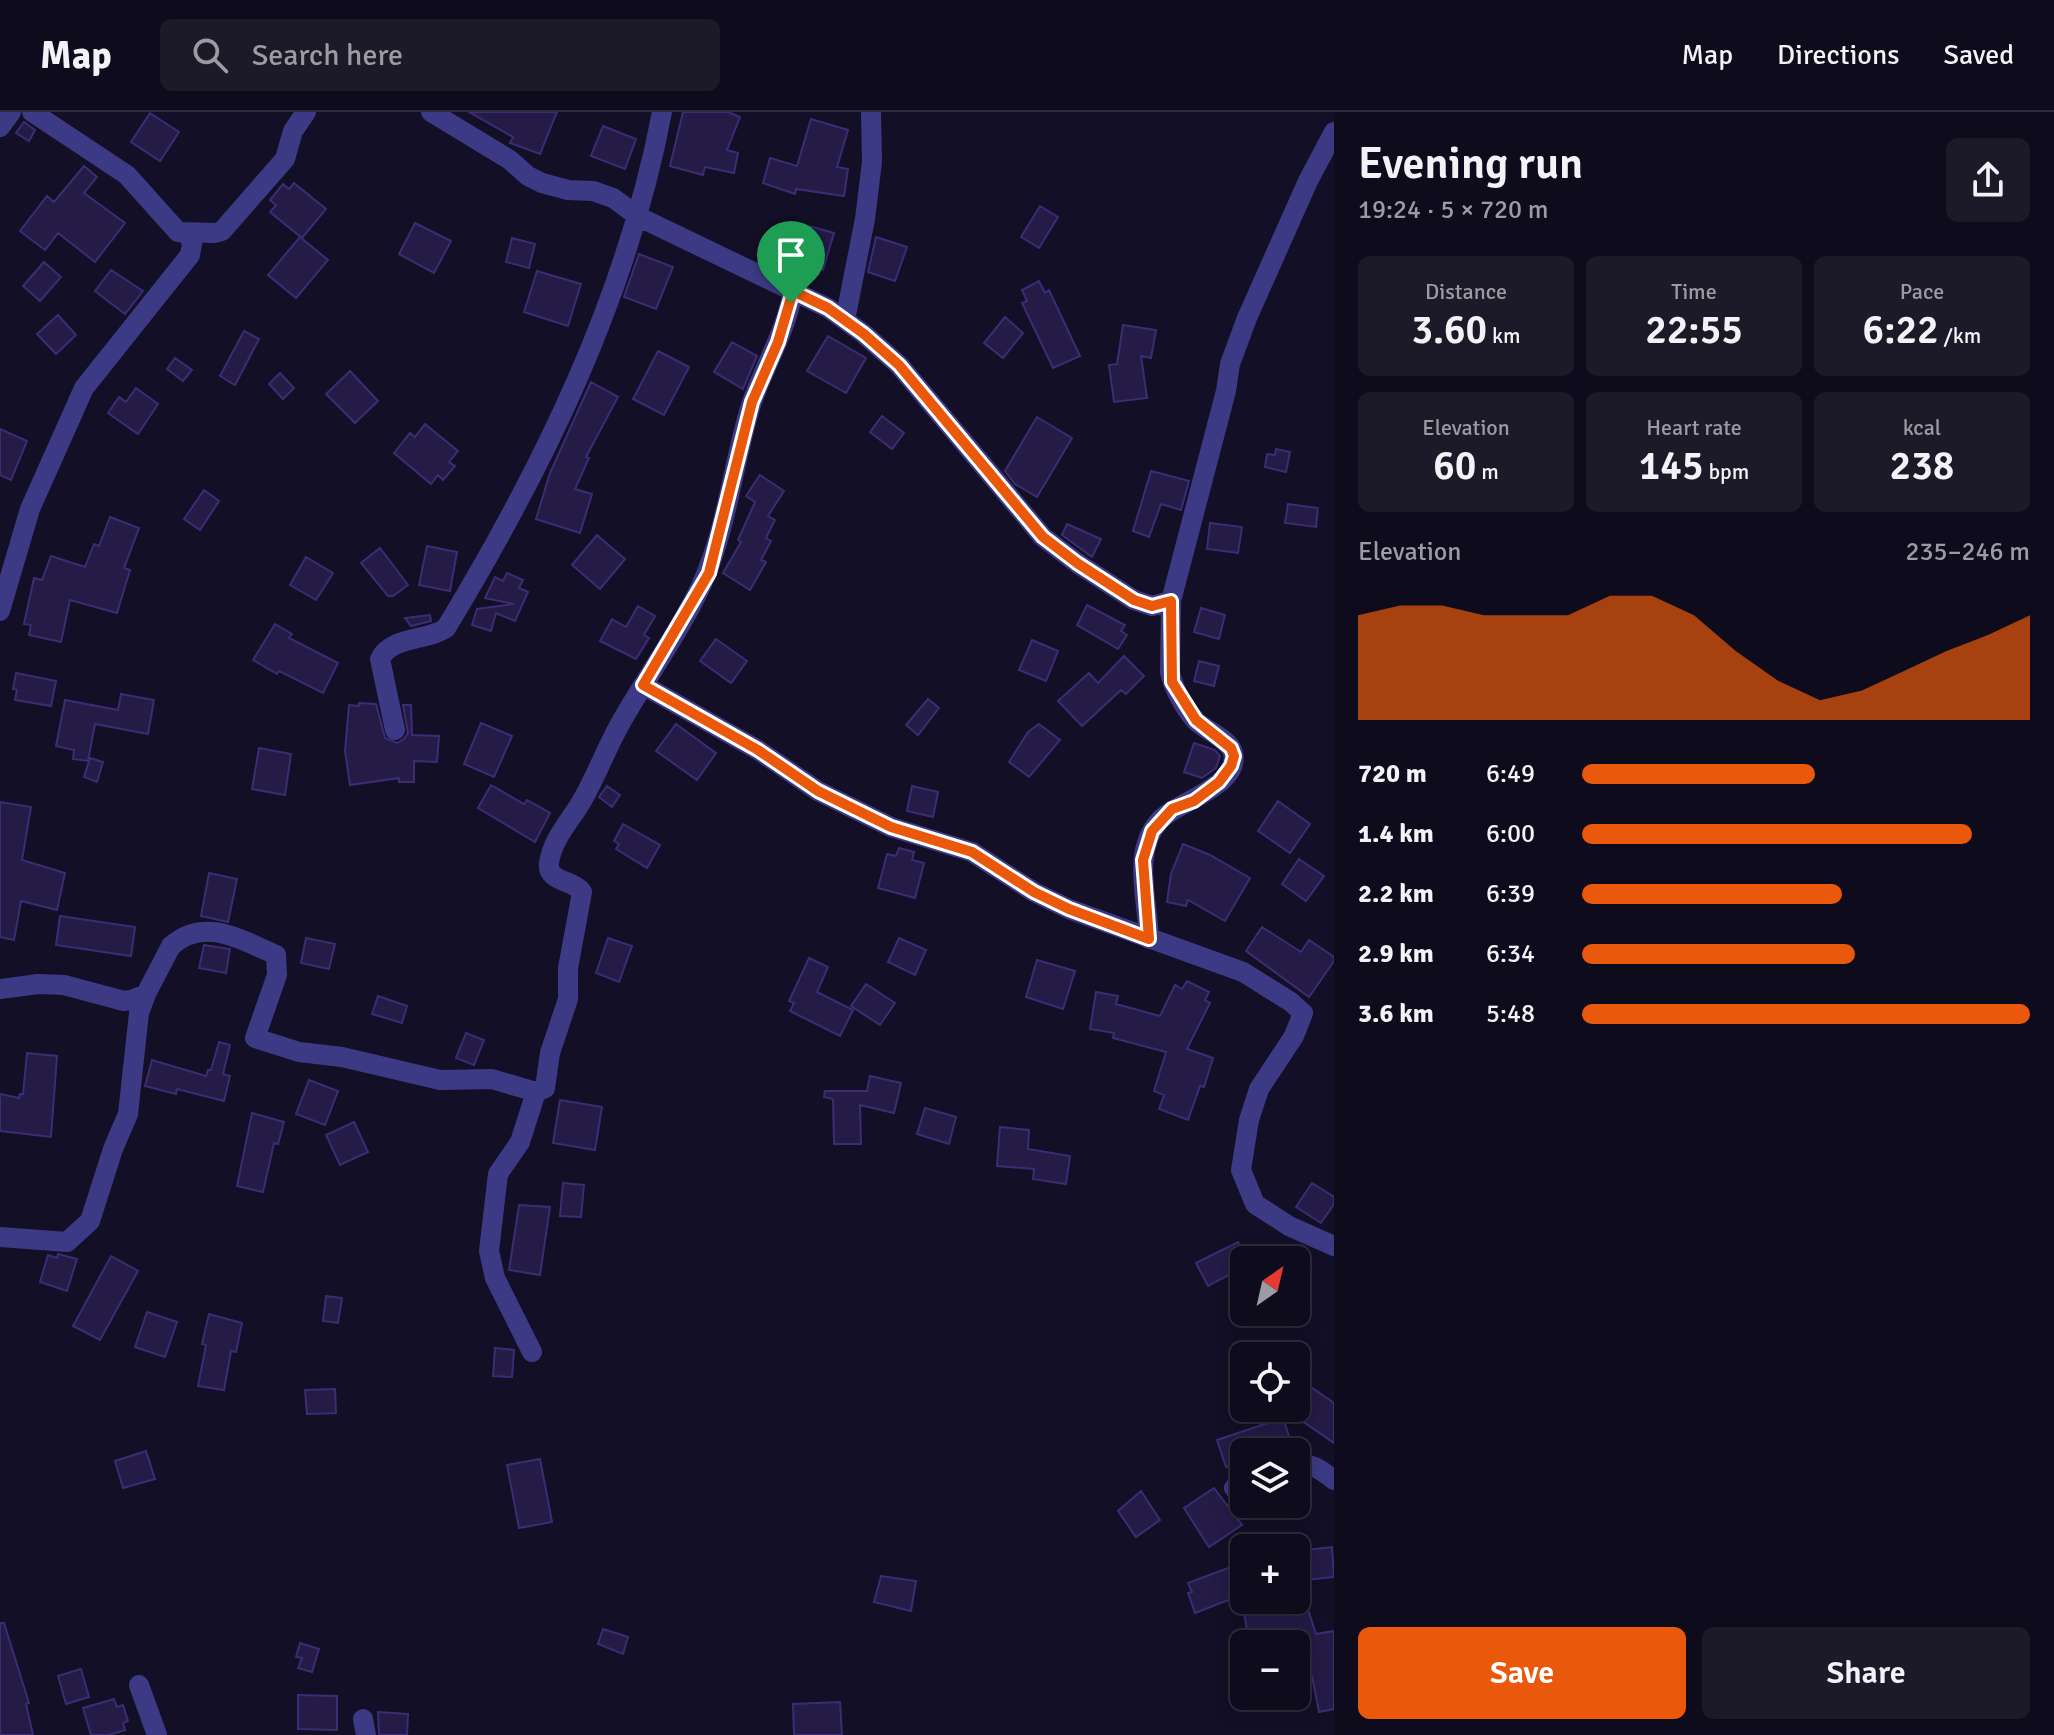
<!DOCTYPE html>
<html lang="en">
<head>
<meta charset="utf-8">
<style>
	body { margin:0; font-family:Signika,sans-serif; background:#1c1929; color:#f1f3f6; height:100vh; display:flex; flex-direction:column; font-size:30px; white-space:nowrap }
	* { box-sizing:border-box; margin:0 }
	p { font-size:26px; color:#9b9ba3 }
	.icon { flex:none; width:44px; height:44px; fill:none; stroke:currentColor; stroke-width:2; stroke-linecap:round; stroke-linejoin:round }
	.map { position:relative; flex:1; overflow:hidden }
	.sheet { display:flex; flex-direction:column; background:#0e0b1c; width:720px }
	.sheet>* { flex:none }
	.needle { width:52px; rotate:34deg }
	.controls { position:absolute; left:1230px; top:1134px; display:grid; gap:16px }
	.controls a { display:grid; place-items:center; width:80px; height:80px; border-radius:12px; background:#0e0b1c; box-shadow:0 4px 20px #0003,0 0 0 2px #2e2b3b; font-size:40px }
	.pin { position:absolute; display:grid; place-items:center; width:68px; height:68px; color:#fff; margin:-82px -34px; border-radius:50% 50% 50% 0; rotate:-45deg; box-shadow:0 0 8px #0007 }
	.pin .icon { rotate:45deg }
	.round { display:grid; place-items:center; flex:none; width:84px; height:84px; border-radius:12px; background:#1c1929 }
	.head { display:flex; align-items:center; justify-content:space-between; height:136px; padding:0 24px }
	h1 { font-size:44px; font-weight:600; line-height:60px }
	.metrics { display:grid; grid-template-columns:repeat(3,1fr); gap:12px; height:136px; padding:8px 24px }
	.metrics div { display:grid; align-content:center; border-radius:12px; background:#1c1929; text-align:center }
	.metrics b { font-size:40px; font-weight:600 }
	.metrics small { font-size:22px; font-weight:400 }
	.metrics p { font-size:22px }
	.chart { height:224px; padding:16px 24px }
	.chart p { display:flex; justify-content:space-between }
	.chart svg { width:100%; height:144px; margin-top:8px; fill:#ea580c; opacity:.7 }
	.cta { display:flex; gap:16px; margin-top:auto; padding:16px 24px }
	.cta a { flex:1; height:92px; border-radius:12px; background:#ea580c; color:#fff; font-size:32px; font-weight:600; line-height:92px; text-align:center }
	.cta a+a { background:#1c1929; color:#f1f3f6 }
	ul { padding:0 24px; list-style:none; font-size:26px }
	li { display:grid; grid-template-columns:128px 96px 1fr; align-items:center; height:60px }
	li i { height:20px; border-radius:10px; background:#ea580c }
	header { display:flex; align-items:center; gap:48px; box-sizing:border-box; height:112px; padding:0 40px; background:#0e0b1c; border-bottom:2px solid #2e2b3b }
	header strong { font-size:38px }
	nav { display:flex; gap:44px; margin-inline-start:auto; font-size:28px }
	.search { width:560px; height:72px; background:#1c1929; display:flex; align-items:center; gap:20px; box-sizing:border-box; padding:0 28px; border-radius:12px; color:#9b9ba3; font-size:30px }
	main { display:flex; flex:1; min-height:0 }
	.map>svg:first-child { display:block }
	.building { fill:#241b47; stroke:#3b2d73; stroke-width:2 }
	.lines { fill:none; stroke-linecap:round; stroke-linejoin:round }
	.street { stroke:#3d3a85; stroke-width:20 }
	.route-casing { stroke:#fff; stroke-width:16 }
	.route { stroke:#ea580c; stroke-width:10 }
</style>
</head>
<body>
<header>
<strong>Map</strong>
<div class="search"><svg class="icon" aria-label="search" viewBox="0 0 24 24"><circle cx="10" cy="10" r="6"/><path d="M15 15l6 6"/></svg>Search here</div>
<nav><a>Map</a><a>Directions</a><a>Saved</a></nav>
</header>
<main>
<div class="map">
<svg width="1334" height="1623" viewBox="0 0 1334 1623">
	<rect width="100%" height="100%" fill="#130f26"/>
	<path class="building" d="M469,0H557L540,42L510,31L513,25Z
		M683,0H728L740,5L727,38L738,41L734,61L705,55L703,63L670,54Z
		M150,1L179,20L160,49L131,30Z
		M811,7L848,18L837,55L848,57L844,84L796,77L795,82L763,71L770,46L797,54Z
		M24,10L35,18L29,29L16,21Z
		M603,14L636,27L625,57L591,44Z
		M84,54L97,65L84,81L125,111L95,150L58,121L45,138L20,119L47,84L54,90Z
		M294,71L326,97L302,126L270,100L276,93L270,88L283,72L289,77Z
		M1040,94L1058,105L1039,136L1021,125Z
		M415,111L451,129L434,161L399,142Z
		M805,113L834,121L823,158L795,150Z
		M300,125L328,148L296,186L268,163Z
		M876,125L907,135L895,169L868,160Z
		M512,126L535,132L529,156L506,150Z
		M639,142L673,155L656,197L624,185Z
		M44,150L61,165L40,189L23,174Z
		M111,158L143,179L125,202L95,179Z
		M537,159L581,172L568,214L524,200Z
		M1039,169L1045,181L1049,178L1080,244L1053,256L1022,191L1027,189L1022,178Z
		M58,203L76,223L56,242L37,222Z
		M1005,205L1023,221L1003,246L984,231Z
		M1123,213L1156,218L1151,246L1141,244L1147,286L1114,290L1109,253L1117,252Z
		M244,219L259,227L235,273L220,264Z
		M828,224L866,246L846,281L807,259Z
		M732,230L757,244L743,277L714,260Z
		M658,239L689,255L664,303L633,287Z
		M175,246L192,258L183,269L167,257Z
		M350,259L378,289L355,311L326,282Z
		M280,261L294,276L283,287L269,272Z
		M591,270L618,285L586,345L589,346L575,377L592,382L580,421L536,407L550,361Z
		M136,276L158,292L138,322L108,301L119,285L126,290Z
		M882,304L904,321L892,337L870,320Z
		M1037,305L1072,326L1037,385L1015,372L1005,359Z
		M425,312L458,339L449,350L455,354L443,368L438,363L431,372L394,341L410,321L415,325Z
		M0,317L27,329L11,368L0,363Z
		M1276,337L1290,340L1286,360L1265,355L1267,342L1275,343Z
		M1151,359L1189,369L1181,398L1161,392L1149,425L1133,419Z
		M760,363L784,379L768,404L775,408L766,426L771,429L761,448L766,450L750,478L723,461L741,430L738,428L755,390L746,384Z
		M204,378L219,389L200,418L184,407Z
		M1288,392L1318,396L1316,415L1285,411Z
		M110,405L139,416L124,456L130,458L117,501L70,488L61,530L29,523L31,513L24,512L34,466L42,468L51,444L85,455L94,432L99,434Z
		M1210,411L1242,415L1238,441L1207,437Z
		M1067,412L1101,427L1092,445L1062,423Z
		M597,423L625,447L600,477L572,453Z
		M427,434L457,440L450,479L419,473Z
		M380,436L408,473L393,484H388L361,451Z
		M306,445L333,461L316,488L290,473Z
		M507,461L523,468L519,476L528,480L515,509L496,501L491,519L472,513L477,497L514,492L485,486L495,465L503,469Z
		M1087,493L1125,513L1121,519L1127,523L1118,537L1077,513Z
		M638,494L655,504L644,523L649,526L636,547L600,529L612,507L626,515Z
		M1201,496L1225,503L1219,527L1194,520Z
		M430,503L431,509L411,514L405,506Z
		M275,512L292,522L289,526L338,551L323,581L279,559L277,562L253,548Z
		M716,527L747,549L731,571L700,549Z
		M1032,528L1058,539L1046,569L1019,558Z
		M1124,544L1144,564L1126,582L1121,578L1082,614L1058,589L1089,561L1098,571Z
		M1199,549L1219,554L1214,574L1194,569Z
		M16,561L56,569L51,594L15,588L17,578L13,577Z
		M121,582L154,588L148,622L95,612L88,649L73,647L74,638L56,634L65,588L118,598Z
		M928,587L939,596L918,623L906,613Z
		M359,591L376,592L385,626L397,631L404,627L408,621L403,593H411L412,623L439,624L437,650L414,649V670H399V666L350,673L345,639L349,593L359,594Z
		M481,611L512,624L494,665L464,652Z
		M676,612L716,641L697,668L656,639Z
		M1039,612L1060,628L1029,665L1009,650L1028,620Z
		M1194,631L1215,638L1220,644L1216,656L1202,666L1184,660Z
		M259,636L291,642L285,683L252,677Z
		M90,646L103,650L97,670L84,665Z
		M491,673L524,692L527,688L550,701L535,730L478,696Z
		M607,674L620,683L612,695L599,685Z
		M912,674L938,680L933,705L907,699Z
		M1278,689L1310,712L1290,741L1258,719Z
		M0,690L31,695L22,748L65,761L57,798L21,789L14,828L0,825Z
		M623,712L660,733L647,756L616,737L619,732L614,729Z
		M1183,732L1210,743L1250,766L1225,809L1188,788L1186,794L1167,790L1171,762Z
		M899,736L914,740L912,748L924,751L915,786L878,776L887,742L896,744Z
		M1299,747L1324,764L1306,789L1282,772Z
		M209,761L237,767L228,810L201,804Z
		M60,804L135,815L131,844L56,833Z
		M1262,815L1301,840L1309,828L1334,845V849L1309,885L1246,839Z
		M306,826L335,832L329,857L301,851Z
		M608,826L632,834L619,870L596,861Z
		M899,826L926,838L915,863L888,850Z
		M204,833L230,837L226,861L199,856Z
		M809,846L828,855L817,880L853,898L840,924L790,899L794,891L789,889Z
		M1037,848L1075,859L1063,897L1026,885Z
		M1187,869L1209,880L1205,888L1210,891L1187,937L1213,946L1204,975L1200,974L1188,1008L1159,997L1164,983L1154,979L1166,940L1113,926L1114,921L1090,917L1096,880L1118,884L1116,892L1160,904L1175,873L1182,877Z
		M866,872L895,891L880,913L851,894Z
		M378,884L407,894L402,911L372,902Z
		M466,921L484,928L474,953L456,946Z
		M219,930L230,933L223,962L230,964L224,989L177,977L176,982L145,974L152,948L206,964L208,958H211Z
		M27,941L57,944L51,1025L0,1019V982L19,986L20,982H23Z
		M870,964L901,971L894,1001L860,993L861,1032H834L833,987L824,985L825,979H867Z
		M309,968L338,979L325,1013L296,1002Z
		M560,988L602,995L595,1038L553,1031Z
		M925,996L956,1005L949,1032L917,1022Z
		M252,1001L284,1010L278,1032L274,1031L263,1080L237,1074Z
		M354,1010L368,1040L340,1053L326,1023Z
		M1000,1015L1029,1018L1028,1037L1070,1044L1066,1072L1033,1067L1034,1057L997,1054Z
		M563,1071L584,1073L581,1105L560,1104Z
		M1312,1071L1334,1085V1092L1321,1111L1296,1095Z
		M519,1093L550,1095L540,1163L509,1158Z
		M1238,1130L1244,1141V1155L1208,1174L1196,1151Z
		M58,1142L77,1147L67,1179L40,1170L48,1143L57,1146Z
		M111,1144L138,1159L100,1228L73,1214Z
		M326,1184L342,1186L338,1211L323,1209Z
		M147,1200L177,1210L165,1245L135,1235Z
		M209,1202L242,1211L236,1240L231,1239L224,1278L198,1274L206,1233L202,1232Z
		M495,1236L514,1238L512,1265L493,1264Z
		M1308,1273L1334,1291V1331L1289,1300L1296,1296V1290Z
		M335,1277L336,1301L307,1302L305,1278Z
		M1283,1306L1292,1333L1270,1340H1244V1349L1226,1355L1217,1328Z
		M146,1339L155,1367L123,1376L115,1349Z
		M540,1347L552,1410L519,1416L507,1353Z
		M1214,1376L1242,1413L1209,1435L1184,1396Z
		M1141,1379L1160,1408L1136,1425L1118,1399Z
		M1332,1435L1334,1465L1296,1469V1439Z
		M1244,1450V1482L1195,1501L1188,1481L1192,1480L1188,1471Z
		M881,1464L916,1469L911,1499L874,1490Z
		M1280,1488H1305L1316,1522L1334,1519V1597L1319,1600L1312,1564L1296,1567V1532H1288L1286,1522L1249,1529L1243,1495Z
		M0,1511H4L29,1591L26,1592L33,1623H0Z
		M603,1517L628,1525L623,1542L598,1532Z
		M300,1531L319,1537L312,1560L298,1556L302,1546L296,1545Z
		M81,1557L89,1585L66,1592L58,1564Z
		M298,1583L337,1584V1618L298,1617Z
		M114,1587L117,1595L123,1593L128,1609L123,1611L125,1618L109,1623H91L83,1596Z
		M840,1590L842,1623H794L793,1592Z
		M378,1600L408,1602L407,1623H379Z"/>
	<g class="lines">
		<path class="street" d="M431,0L510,48L528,64L542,71L568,78L593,79L613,86L639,105L828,196L864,222L899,253L1043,425L1077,451L1134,488L1152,494L1171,489
			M0,15L11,0
			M178,120L215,121L222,119L285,47L293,19L306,0
			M845,208L865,107L872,50L871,0
			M0,499L30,397L84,276L190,143L192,132L189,122L178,120L127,63L32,0
			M643,573L758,638L818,679L891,715L972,740L1034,780L1069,797L1243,860L1291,890L1303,901L1294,924L1259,977L1249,1008L1241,1058L1255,1092L1289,1114L1334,1134
			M395,618L380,547C391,524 428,529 446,516C543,356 627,185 662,0
			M1149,827C1148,789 1131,739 1160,708C1176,690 1241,674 1233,641C1229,626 1206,619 1196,609C1185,597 1173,576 1170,560L1171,489L1226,279L1230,252L1247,206L1308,69L1334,20
			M0,877L38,872L64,873L124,889L132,888L146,882
			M0,1125L67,1130L90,1109L113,1037L128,1002L139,901L146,882L171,834C204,804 242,828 276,843L277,863L255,926L299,940L342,945L440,968L492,967L536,980
			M532,1240L495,1166L489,1139L498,1062L520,1030L536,980L545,976L550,941L568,887V856L582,780C574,768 546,770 549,751C552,728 569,710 580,692C597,664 607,633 624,605C646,567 672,530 693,490C726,430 731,358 751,293C764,254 786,220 793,179
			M1296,1352C1313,1351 1321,1358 1334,1368
			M1234,1376L1244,1371
			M139,1573L157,1623
			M363,1607L366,1623"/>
	</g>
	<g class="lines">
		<defs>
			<path id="route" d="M793,179L828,196L864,222L899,253L1043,425L1077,451L1134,488L1152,494L1171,489L1172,570L1196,608L1231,636L1234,644L1231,654L1219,670L1194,689L1172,697L1152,719L1143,748L1149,827L1069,797L1034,780L972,740L891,715L818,679L758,638L643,573L709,461L752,290L778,230Z"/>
		</defs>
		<use href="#route" class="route-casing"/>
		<use href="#route" class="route"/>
	</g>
</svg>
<div class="controls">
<a><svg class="needle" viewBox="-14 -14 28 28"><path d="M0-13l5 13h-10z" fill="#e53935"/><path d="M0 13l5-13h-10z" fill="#9b9ba3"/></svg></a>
<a><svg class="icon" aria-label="locate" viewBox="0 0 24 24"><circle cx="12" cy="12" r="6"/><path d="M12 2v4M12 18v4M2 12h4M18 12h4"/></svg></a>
<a><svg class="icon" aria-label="layers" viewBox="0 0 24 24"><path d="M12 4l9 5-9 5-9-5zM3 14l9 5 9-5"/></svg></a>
<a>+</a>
<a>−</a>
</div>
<div class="pin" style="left:791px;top:191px;background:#1e9e55"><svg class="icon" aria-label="arrive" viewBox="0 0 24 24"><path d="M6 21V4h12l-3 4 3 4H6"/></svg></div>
</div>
<section class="sheet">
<div class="head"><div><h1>Evening run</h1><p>19:24 · 5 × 720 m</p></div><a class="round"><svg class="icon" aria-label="share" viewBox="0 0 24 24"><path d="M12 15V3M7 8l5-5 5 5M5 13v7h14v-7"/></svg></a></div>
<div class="metrics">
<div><p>Distance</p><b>3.60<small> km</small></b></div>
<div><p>Time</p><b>22:55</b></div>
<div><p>Pace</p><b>6:22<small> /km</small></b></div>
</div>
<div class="metrics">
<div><p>Elevation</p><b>60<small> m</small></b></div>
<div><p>Heart rate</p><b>145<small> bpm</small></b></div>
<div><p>kcal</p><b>238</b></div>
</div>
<div class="chart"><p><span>Elevation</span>235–246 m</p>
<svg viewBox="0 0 160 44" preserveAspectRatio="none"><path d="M0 44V12L10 9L20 9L30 12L40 12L50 12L60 6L70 6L80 12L90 23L100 32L110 38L120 35L130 29L140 23L150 18L160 12V44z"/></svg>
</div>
<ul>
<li><b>720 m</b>6:49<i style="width:52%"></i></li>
<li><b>1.4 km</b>6:00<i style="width:87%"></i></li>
<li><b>2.2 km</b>6:39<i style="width:58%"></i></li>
<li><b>2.9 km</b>6:34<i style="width:61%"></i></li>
<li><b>3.6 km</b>5:48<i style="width:100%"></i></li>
</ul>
<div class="cta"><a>Save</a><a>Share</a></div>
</section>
</main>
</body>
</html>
